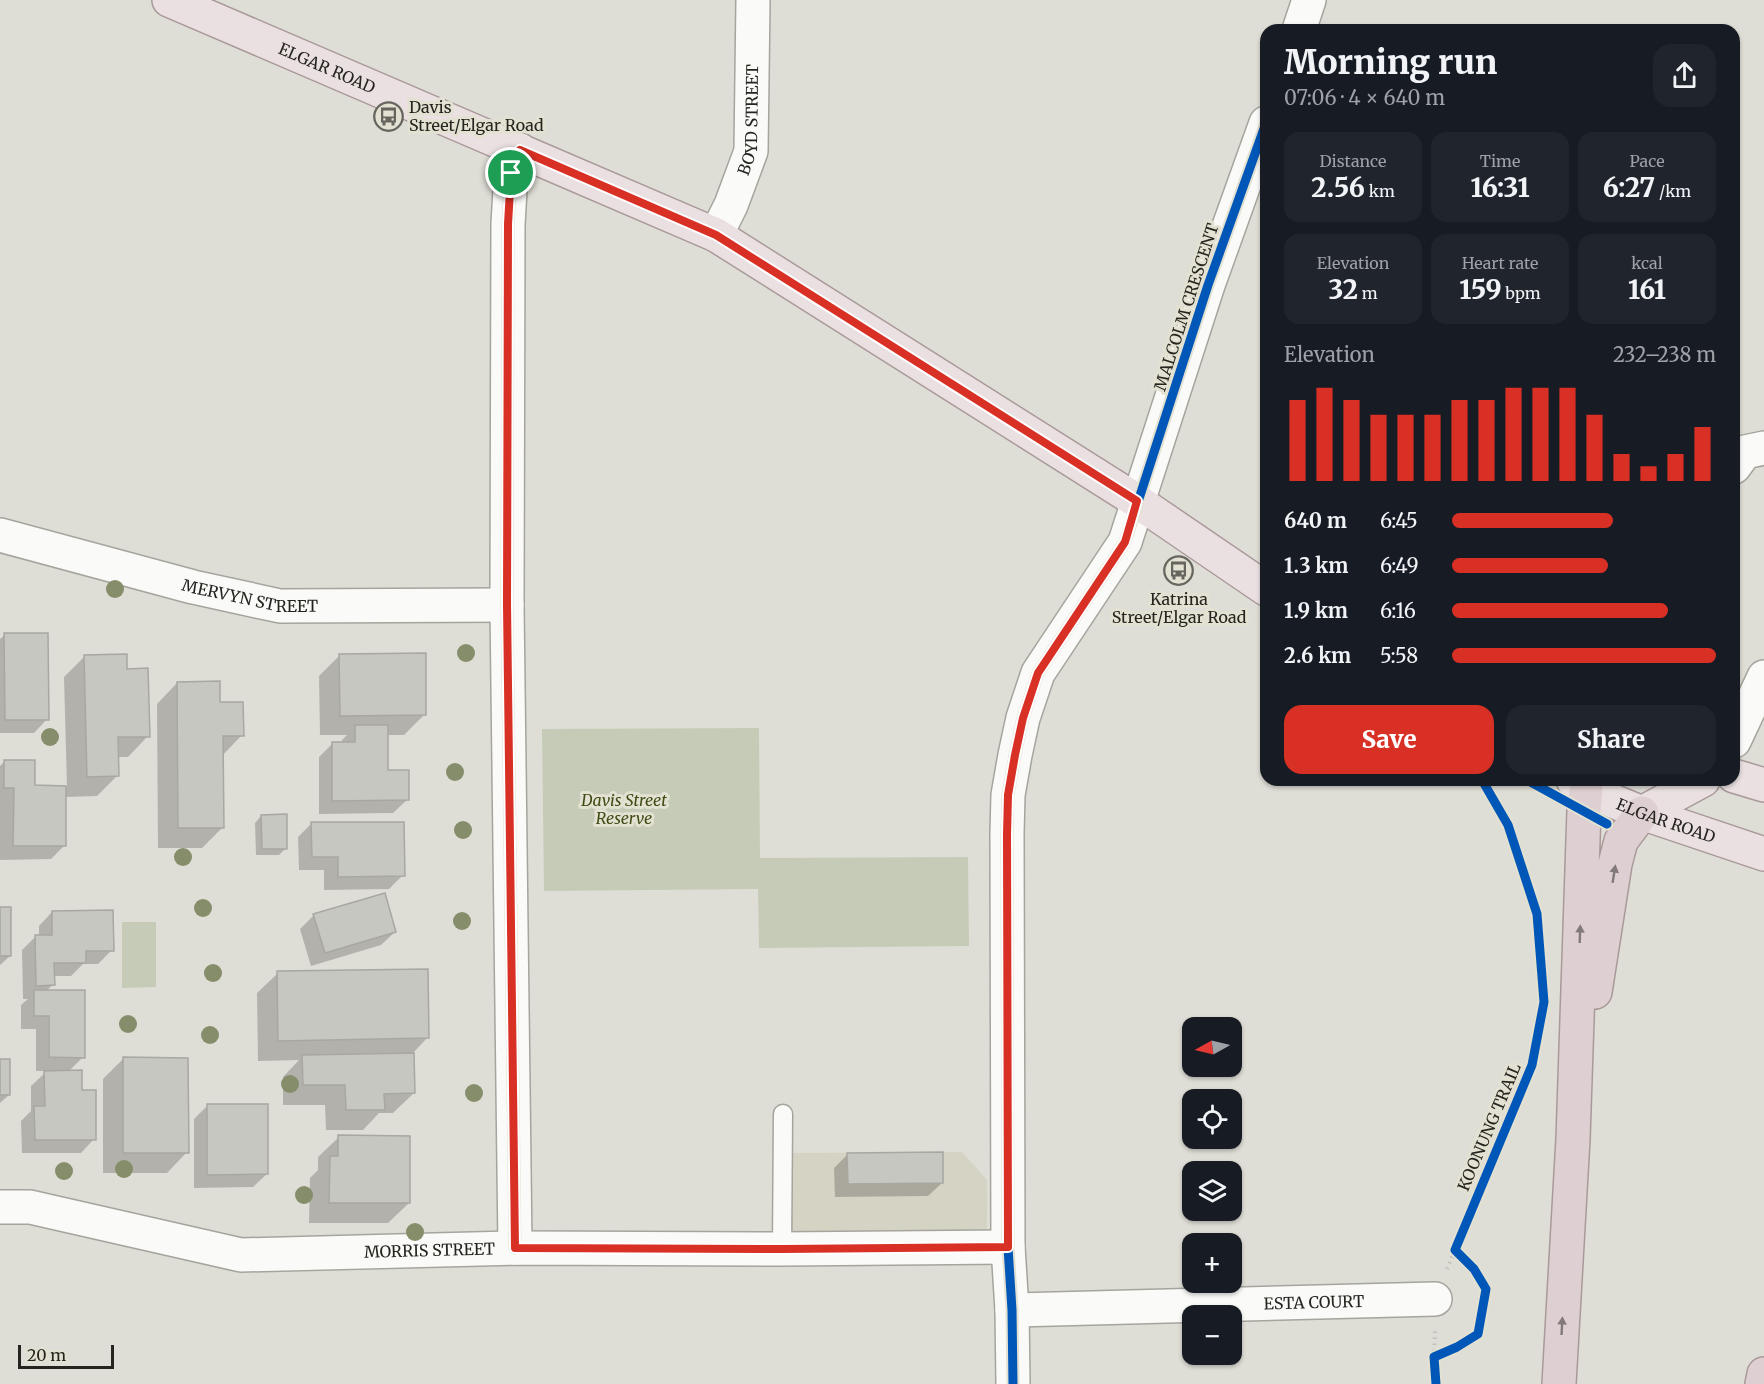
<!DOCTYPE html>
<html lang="en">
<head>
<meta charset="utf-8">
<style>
	body { margin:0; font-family:Merriweather,serif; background:#20242c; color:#f1f3f6; height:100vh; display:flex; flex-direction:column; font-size:22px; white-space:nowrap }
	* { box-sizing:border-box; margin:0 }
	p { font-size:20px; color:#9ea1a6 }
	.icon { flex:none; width:33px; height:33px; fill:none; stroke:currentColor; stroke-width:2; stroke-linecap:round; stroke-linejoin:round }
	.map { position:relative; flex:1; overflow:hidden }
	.side { position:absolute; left:1260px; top:24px; width:480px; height:762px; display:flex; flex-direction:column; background:#171b24; border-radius:18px; box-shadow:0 2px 4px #0004 }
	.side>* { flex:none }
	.needle { width:39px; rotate:262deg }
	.controls { position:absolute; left:1182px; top:1017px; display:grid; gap:12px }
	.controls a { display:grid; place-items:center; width:60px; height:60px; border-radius:12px; background:#171b24; box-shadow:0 2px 4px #0004; font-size:30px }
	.scale { position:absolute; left:18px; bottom:15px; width:96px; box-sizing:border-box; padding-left:6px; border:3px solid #25241e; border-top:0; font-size:16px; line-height:21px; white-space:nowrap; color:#25241e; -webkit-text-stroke:4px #e3e1d2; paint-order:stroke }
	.pin { position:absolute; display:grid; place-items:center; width:51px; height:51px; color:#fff; margin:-26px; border:3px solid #fff; border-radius:50%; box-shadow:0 2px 6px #0007 }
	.round { display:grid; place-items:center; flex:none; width:63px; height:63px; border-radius:18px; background:#20242c }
	.head { display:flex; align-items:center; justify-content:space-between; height:102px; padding:0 24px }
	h1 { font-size:33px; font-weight:800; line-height:45px }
	.stats { display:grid; grid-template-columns:repeat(3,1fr); gap:9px; height:102px; padding:6px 24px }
	.stats div { display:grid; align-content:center; border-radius:15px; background:#20242c; text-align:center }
	.stats b { font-size:26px; font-weight:800 }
	.stats small { font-size:16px; font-weight:400 }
	.stats p { font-size:16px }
	.chart { height:168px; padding:12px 24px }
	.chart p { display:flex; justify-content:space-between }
	.chart svg { width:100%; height:108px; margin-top:6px; stroke:#d93025; stroke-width:6 }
	.button { display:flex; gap:12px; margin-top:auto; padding:12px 24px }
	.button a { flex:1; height:69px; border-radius:18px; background:#d93025; color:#fff; font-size:24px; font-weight:800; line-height:69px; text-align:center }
	.button a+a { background:#20242c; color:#f1f3f6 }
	ul { padding:0 24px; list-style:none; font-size:20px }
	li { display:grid; grid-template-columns:96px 72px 1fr; align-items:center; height:45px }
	li i { height:15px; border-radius:8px; background:#d93025 }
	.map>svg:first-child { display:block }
	.built { fill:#d5d3c3 }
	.green { fill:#c6cbb7 }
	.shadow { fill:#0003 }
	.building { fill:#c7c7c1; stroke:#a8a7a1; stroke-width:1.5 }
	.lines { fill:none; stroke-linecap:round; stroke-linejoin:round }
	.service-casing { stroke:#a5a49d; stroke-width:21 }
	.minor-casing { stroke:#a5a49d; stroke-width:36 }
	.primary-casing { stroke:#a99999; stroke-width:36 }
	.motorway-casing { stroke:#a99999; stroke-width:36 }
	.path { stroke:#c0c0bd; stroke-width:4; stroke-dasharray:1.5 4.5; stroke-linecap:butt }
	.service { stroke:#fafaf9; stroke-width:18 }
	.minor { stroke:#fafaf9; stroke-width:33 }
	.primary { stroke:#eae0e2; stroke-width:33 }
	.motorway { stroke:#decfd2; stroke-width:33 }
	.cycleway-casing { stroke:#e3e1d2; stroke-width:13 }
	.cycleway { stroke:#0057b8; stroke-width:9 }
	.tree { fill:#868d6b }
	.oneway { fill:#827a78 }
	.route-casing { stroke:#fff; stroke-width:12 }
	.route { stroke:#d93025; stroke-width:8 }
	.labels { text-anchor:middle; stroke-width:6; stroke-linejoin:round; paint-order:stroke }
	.street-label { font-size:16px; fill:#25241e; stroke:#e3e1d2 }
	.poi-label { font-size:16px; fill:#25241e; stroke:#e3e1d2; text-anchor:start }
	.park-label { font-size:16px; font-style:italic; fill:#3e4b13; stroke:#e3e1d2 }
</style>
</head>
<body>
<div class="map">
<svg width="1764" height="1384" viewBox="0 0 1764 1384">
	<rect width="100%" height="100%" fill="#dfded6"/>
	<path class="built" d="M962,1152L987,1180V1235L792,1237L790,1153Z"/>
	<path class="green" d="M759,728L760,858L968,857L969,946L759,948L758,889L544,891L542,729Z
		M122,922H156V987L122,988Z"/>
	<path class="shadow" d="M5,635L47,719L34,733H0V639Z
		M340,655L425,714L404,735H386L387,771L407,800L393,813L319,814V757L332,744H342V740L347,735H320L319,676Z
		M85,656L126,670L148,736L128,757H117V776L97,796L65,797L64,846L51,859L0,860V766L5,761L34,787H67L64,677Z
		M177,683L219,704L242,735L222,756L223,827L202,848H158L157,704Z
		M261,816L286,848L279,855H256L255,823Z
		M312,823L403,875L389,889L324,890V870H299L298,837Z
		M0,909L10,956L0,965Z
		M52,912L112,950L98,964H83L71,976H53V985L46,991L83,1057L68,1072L80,1091L94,1139L81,1153H22L21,1121L31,1111V1086L47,1071H36V1029H21V1005L28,999H23L22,950L36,936H39V926Z
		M314,915L395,932L381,945L311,966L300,929Z
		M278,973L428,1037L413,1053L414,1093L393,1113H379L363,1130H326L325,1105H283V1077L299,1060L258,1061L257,993Z
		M123,1059L187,1152L167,1173H103V1079Z
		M0,1060L9,1095L0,1103Z
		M207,1106L267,1174L253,1187L194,1188V1119Z
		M339,1137L409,1203L388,1223H309L310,1178L318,1170V1157Z
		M848,1154L942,1183L928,1196L835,1197L834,1168Z"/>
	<path class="building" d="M4,633H48L49,720H5Z
		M426,653V715L340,716L339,654Z
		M127,654V669L148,668L150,737H118L119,776L87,777L84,655Z
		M220,681V702H243L244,736H223L224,828H178L177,682Z
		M355,725H388V770H409V800L332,801V742H355Z
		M4,760H35V785L66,786V846H13L14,788H4Z
		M287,814V849H262L261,815Z
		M311,822H404L405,876L338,877V857H312Z
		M385,893L396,932L325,953L313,914Z
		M0,907H11V956H0Z
		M113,910L114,951H86V963H54L55,985L36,986L35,935H52V911Z
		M428,969L429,1038L278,1041L277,971Z
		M34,990H85V1058L49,1057V1016H34Z
		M414,1053L415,1093L384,1094L385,1110H346L345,1085H303L302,1055Z
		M123,1057L188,1058L189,1153H123Z
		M0,1059H10V1095H0Z
		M82,1070V1090H96V1140H35L34,1106H45L44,1071Z
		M207,1104H268V1174L207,1175Z
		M338,1135L410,1136V1203H329L330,1156H338Z
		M943,1152V1183L848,1184L847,1153Z"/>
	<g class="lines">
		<defs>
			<path id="service" d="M782,1249L783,1114"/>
			<g id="minor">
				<path d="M1299,30L1309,0"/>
				<path id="s1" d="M716,235L731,205L751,151L753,0"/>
				<path d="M1734,467L1745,452L1764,448"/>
				<path id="s2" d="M0,535L193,587L280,606L507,605"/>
				<path d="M1734,741L1764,677"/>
				<path id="s3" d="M0,1207H30L241,1255L515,1248L782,1249L1008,1247"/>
				<path d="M515,1248L507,605L508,224L511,173L520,150"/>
				<path id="s4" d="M1012,1310L1435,1299"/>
				<path d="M1013,1384L1012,1310L1008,1247L1007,833L1008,795L1015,755L1023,718L1038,673L1125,542L1208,285L1266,123"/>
			</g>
			<g id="primary">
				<path id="s5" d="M169,0L716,235L1137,501L1266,589"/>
				<path d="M1734,776L1764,785"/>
				<path id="s6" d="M1573,780L1586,790L1642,813L1764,854"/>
				<path d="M1642,813L1703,780"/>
			</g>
			<path id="motorway" d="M1595,992L1615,864L1621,841L1642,813
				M1559,1384L1573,1139L1584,810L1586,790
				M1762,1384L1764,1374"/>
		</defs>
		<use href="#service" class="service-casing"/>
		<use href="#minor" class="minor-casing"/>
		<use href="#primary" class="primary-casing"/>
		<use href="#motorway" class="motorway-casing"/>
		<path class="path" d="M1447,1269L1455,1250
			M1434,1357L1435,1331"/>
		<use href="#service" class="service"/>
		<use href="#minor" class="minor"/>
		<use href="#primary" class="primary"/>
		<use href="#motorway" class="motorway"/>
		<defs>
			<path id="cycleway" d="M1527,780L1607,824
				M515,1248L507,605L508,224L511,173L520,150
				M1013,1384L1012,1310L1008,1247L1007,833L1008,795L1015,755L1023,718L1038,673L1125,542L1208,285L1266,123
				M1436,1384L1434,1357L1457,1347L1478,1334L1486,1289L1474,1269L1455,1250L1532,1065L1544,1002L1537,914L1508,825L1482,780"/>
		</defs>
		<use href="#cycleway" class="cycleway-casing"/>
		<use href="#cycleway" class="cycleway"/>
	</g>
	<g class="tree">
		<circle cx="115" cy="589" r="9"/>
		<circle cx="466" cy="653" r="9"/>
		<circle cx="50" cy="737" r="9"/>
		<circle cx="455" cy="772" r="9"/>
		<circle cx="463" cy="830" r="9"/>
		<circle cx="183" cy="857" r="9"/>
		<circle cx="203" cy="908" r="9"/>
		<circle cx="462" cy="921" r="9"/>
		<circle cx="213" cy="973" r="9"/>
		<circle cx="128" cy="1024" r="9"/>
		<circle cx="210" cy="1035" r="9"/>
		<circle cx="290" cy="1084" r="9"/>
		<circle cx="474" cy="1093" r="9"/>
		<circle cx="124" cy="1169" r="9"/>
		<circle cx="64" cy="1171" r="9"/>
		<circle cx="304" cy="1195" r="9"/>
		<circle cx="415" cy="1232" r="9"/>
	</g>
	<defs><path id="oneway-solid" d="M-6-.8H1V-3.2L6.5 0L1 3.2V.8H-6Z" transform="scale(1.5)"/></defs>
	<g class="oneway">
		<use href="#oneway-solid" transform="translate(1614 874) rotate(-81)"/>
		<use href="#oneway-solid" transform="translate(1580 934) rotate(-88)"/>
		<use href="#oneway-solid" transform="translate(1562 1326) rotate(-87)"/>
	</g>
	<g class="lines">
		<defs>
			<path id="route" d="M520,150L716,235L1137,501L1125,542L1038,673L1023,718L1015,755L1008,795L1007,834L1008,1247L782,1249L515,1248L507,604L508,224L511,173Z"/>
		</defs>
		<use href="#route" class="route-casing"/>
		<use href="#route" class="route"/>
	</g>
	<defs>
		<symbol id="bus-ring" viewBox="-11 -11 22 22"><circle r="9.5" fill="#e3e1d2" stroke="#66655e" stroke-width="1.5"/><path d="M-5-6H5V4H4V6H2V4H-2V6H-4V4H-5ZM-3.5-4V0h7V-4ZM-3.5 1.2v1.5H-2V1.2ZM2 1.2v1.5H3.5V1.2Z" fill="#66655e"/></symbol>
	</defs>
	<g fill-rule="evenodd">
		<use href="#bus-ring" x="372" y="100" width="33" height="33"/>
		<use href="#bus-ring" x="1162" y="554" width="33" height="33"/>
	</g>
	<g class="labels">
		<g class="street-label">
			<text dy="6" stroke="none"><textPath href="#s5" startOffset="172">ELGAR ROAD</textPath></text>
			<text dy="6" stroke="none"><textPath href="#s1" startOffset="122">BOYD STREET</textPath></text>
			<text transform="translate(1186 307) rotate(-72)" y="6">MALCOLM CRESCENT</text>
			<text dy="6" stroke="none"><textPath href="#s2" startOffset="258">MERVYN STREET</textPath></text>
			<text dy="6" stroke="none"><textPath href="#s6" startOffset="102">ELGAR ROAD</textPath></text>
			<text transform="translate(1489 1127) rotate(-67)" y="6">KOONUNG TRAIL</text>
			<text dy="6" stroke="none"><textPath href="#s3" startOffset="435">MORRIS STREET</textPath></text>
			<text dy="6" stroke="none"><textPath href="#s4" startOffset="302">ESTA COURT</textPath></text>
		</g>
		<g class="poi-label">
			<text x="409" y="113">Davis<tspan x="409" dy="18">Street/Elgar Road</tspan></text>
			<text x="1179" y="605" text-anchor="middle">Katrina<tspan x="1179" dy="18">Street/Elgar Road</tspan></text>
		</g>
		<g class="park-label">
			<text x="624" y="806">Davis Street<tspan x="624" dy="18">Reserve</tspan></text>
		</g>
	</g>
</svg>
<div class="controls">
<a><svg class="needle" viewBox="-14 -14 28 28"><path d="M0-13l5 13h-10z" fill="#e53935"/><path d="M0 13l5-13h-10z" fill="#9ea1a6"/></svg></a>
<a><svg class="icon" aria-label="locate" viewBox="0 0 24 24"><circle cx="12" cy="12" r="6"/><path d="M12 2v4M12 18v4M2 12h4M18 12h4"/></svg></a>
<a><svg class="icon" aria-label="layers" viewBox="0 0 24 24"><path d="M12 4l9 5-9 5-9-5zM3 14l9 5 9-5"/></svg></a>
<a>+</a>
<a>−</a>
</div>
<div class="scale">20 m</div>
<div class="pin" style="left:511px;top:173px;background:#1e9e55"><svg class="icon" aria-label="arrive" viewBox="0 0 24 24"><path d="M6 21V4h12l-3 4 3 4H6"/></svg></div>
<section class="side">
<div class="head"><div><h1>Morning run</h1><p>07:06 · 4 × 640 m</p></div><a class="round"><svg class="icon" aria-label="share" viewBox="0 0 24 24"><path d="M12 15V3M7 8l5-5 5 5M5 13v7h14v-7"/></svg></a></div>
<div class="stats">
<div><p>Distance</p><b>2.56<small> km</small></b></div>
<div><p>Time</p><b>16:31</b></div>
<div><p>Pace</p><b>6:27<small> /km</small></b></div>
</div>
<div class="stats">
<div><p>Elevation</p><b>32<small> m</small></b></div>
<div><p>Heart rate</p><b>159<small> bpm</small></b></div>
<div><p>kcal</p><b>161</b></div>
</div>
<div class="chart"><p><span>Elevation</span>232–238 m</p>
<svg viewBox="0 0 160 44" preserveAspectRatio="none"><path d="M5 44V11M15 44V6M25 44V11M35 44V17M45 44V17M55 44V17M65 44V11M75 44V11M85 44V6M95 44V6M105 44V6M115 44V17M125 44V33M135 44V38M145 44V33M155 44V22"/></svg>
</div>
<ul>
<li><b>640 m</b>6:45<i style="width:61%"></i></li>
<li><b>1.3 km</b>6:49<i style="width:59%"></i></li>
<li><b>1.9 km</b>6:16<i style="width:82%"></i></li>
<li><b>2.6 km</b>5:58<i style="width:100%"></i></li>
</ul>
<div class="button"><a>Save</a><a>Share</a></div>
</section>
</div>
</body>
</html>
